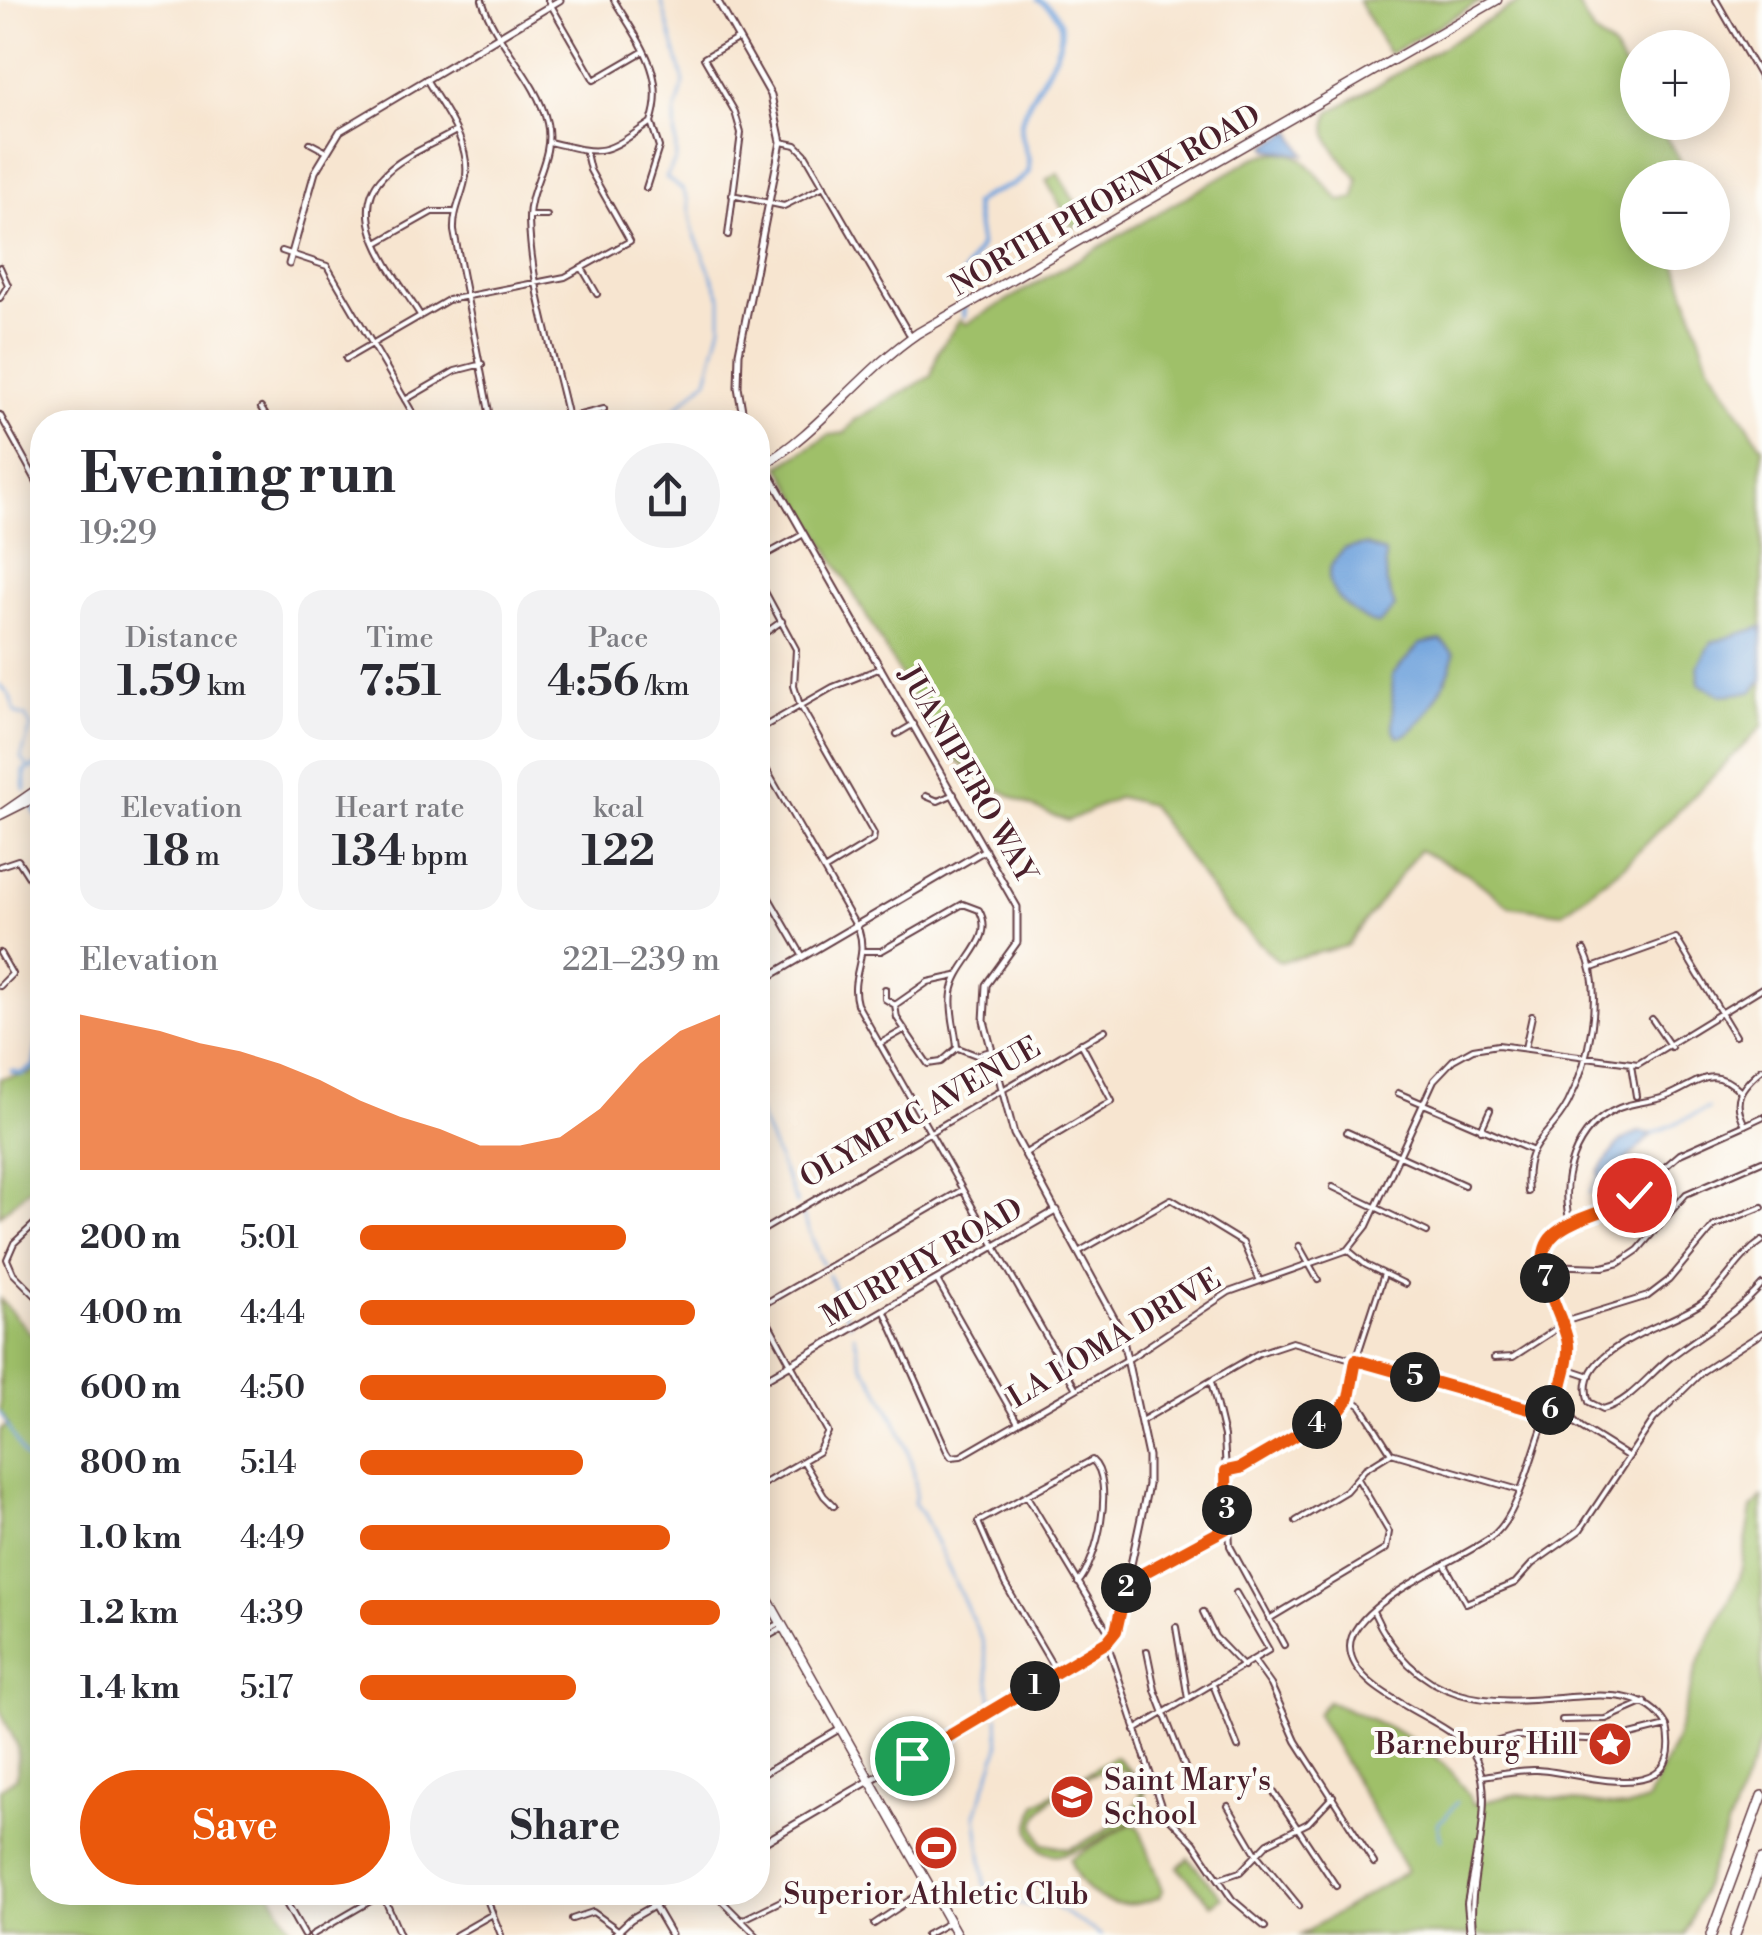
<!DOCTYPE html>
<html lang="en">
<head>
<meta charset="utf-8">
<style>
	body { margin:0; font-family:"Libre Bodoni",serif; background:#f2f2f3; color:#2b2b33; height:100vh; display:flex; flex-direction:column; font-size:38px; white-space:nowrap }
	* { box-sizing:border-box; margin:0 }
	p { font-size:32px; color:#7c7c81 }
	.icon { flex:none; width:55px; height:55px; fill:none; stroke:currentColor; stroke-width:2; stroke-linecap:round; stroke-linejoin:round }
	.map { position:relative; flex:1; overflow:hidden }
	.sheet { position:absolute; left:30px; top:410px; width:740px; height:1495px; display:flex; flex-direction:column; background:#fff; border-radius:40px; box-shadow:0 5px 25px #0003 }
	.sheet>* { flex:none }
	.controls { position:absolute; left:1620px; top:30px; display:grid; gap:20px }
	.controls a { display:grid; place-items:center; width:110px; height:110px; border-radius:50%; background:#fff; box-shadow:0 5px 25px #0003; font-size:50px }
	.pin { position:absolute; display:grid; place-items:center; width:85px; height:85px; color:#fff; margin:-42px; border:5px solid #fff; border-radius:50%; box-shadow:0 2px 10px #0007 }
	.km { position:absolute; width:50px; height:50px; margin:-25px; border-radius:50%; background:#222; color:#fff; font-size:28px; line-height:50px; text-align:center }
	.round { display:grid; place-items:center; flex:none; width:105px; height:105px; border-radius:52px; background:#f2f2f3 }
	.headline { display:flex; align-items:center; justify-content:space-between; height:170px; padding:0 50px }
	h1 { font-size:55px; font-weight:700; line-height:75px }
	.metrics { display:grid; grid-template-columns:repeat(3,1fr); gap:15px; height:170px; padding:10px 50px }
	.metrics div { display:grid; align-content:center; border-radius:25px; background:#f2f2f3; text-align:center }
	.metrics b { font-size:42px; font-weight:700 }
	.metrics small { font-size:28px; font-weight:400 }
	.metrics p { font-size:28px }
	.chart { height:280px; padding:20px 50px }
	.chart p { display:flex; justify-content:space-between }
	.chart svg { width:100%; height:180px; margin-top:10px; fill:#ea580c; opacity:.7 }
	.cta { display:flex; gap:20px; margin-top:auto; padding:20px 50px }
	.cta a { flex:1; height:115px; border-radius:60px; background:#ea580c; color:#fff; font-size:40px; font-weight:700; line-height:115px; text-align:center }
	.cta a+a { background:#f2f2f3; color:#2b2b33 }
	ul { padding:0 50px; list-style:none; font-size:32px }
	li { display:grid; grid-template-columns:160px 120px 1fr; align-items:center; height:75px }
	li i { height:25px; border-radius:12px; background:#ea580c }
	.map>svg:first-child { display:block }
	.green { fill:#9fc069; stroke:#74704a; stroke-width:2.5; fill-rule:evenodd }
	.water { fill:#72a4dd; stroke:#5e6284; stroke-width:2.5 }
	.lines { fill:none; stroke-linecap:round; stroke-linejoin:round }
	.stream { stroke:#72a4dd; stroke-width:2.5 }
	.canal { stroke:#72a4dd; stroke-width:5 }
	.minor-casing { stroke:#643d44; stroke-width:8 }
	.tertiary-casing { stroke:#643d44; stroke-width:9 }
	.primary-casing { stroke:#643d44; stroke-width:11 }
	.motorway-casing { stroke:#643d44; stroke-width:12 }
	.minor { stroke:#fff; stroke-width:4 }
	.tertiary { stroke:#fff; stroke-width:5 }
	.primary { stroke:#fff; stroke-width:8 }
	.motorway { stroke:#fff; stroke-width:9 }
	.route-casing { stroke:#fff; stroke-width:20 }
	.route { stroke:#ea580c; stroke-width:12 }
	.labels { text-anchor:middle; stroke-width:8; stroke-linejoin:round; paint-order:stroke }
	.street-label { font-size:30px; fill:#4a1f2b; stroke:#fdfcf7 }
	.poi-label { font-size:30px; fill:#4a1f2b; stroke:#fdfcf7; text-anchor:end }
</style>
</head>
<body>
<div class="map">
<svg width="1762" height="1935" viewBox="0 0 1762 1935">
	<rect width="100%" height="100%" fill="#fdfcf7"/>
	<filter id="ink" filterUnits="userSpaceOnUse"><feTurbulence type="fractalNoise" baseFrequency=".01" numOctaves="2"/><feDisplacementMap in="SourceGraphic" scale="20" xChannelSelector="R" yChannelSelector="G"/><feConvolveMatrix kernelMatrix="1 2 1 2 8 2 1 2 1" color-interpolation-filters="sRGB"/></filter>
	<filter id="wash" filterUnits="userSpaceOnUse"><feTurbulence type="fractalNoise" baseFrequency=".0048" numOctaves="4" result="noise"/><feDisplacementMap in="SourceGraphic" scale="40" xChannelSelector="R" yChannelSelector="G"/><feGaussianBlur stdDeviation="2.25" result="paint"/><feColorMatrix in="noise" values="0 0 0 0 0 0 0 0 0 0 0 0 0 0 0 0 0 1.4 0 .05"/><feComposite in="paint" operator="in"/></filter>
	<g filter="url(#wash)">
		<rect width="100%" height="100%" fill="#f7e5d0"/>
		<path class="green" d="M1358,0H1483L1389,54Z
			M1523,0H1575L1594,34L1613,48L1637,90L1638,122L1657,123L1681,162L1677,177L1638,178V252L1673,253L1709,364L1762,447V727L1625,865L1562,913L1509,906L1467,873L1419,850L1347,946L1279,962L1227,912L1150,805L1119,797L1068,821C1019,804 983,782 943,749L780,466L829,435L845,433L855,420L931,376L938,351L960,320L966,324L1250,160C1304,136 1311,174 1341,201L1355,198L1358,179C1343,159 1315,137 1331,112Z
			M1058,173L1086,220L1073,228L1046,180Z
			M42,1041V1177L0,1215V1078L31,1074L40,1060Z
			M0,1299L42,1346V1892L271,1893L295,1935H0V1789L17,1777L18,1747L0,1710V1430L8,1425L0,1411Z
			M1762,1497V1738L1685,1935H1301L1407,1871L1317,1714L1328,1701C1388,1727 1441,1743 1473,1804L1518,1794L1626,1808L1647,1801L1675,1742L1698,1664L1740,1578L1752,1508Z
			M1115,1756L1144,1784C1145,1792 1146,1800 1143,1808C1136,1822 1118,1829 1105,1836C1078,1852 1039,1872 1029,1827L1036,1804ZM1119,1769C1183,1793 1092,1839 1069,1849L1043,1844L1035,1826C1038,1799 1092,1767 1119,1769Z
			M1131,1824L1139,1827L1163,1890L1160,1897C1117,1914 1085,1903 1070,1859Z
			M1188,1858L1222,1897L1212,1905L1178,1867Z"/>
		<path class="water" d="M1292,131L1305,155L1268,149L1267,145Z
			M1366,545L1385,553L1387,584L1395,607L1379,624C1359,621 1323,593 1330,569C1332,561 1340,555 1344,549Z
			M1762,627V680L1752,692L1721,695L1699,684L1698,665L1712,642Z
			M1441,640L1454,653C1454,673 1418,737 1398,737L1393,728L1392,675L1420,644Z
			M1640,1132L1652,1134L1620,1167L1600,1179L1598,1173C1611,1155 1615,1140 1640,1132Z"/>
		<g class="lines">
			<path class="stream" d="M660,422L707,380L721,325V298L693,231L687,199L682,189L666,178L676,159L675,115L684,82L661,0
				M0,685L10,696L15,713L26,717L31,727L21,758L28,766
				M758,1112L797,1204
				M1652,1134L1709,1108
				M1590,1193L1599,1177
				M802,1214L823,1264
				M828,1274L850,1324
				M854,1335C858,1344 857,1357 863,1366C884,1395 924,1468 914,1503L924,1516L983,1642L992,1702
				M0,1412L23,1455L42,1476
				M998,1716L999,1746L976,1814L985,1885C1002,1899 1029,1910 1052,1905L1101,1935
				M1445,1817L1457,1802
				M1441,1839L1437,1824L1444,1818"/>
			<path class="canal" d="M964,316L962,277L980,246L974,204C990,188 1014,191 1028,172C1032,155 1019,142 1021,125C1025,88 1097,28 1038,0
				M25,789V770L42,764
				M33,806L42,825
				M12,1071L21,1074L34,1067L42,1024"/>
		</g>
	</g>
	<g filter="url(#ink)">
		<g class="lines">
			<defs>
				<path id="minor" d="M482,0C495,44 537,78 547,123C555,158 528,186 529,221C531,288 554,354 568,418L604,409
					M548,0L594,80L644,51
					M614,0C637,39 668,75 651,122
					M1716,0L1762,80
					M426,79C442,107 470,141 466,176C463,196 453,210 454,231L491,422
					M549,142C604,155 602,156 650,123
					M781,142L796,145L805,154L911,337
					M310,143L325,151
					M646,188L659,147L651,122
					M732,195L784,206L824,186
					M529,216H547
					M728,235L741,133L735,112L704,58L737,39
					M377,243L432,212H453
					M282,251L327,266L418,422
					M0,267L8,285L0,298
					M582,268L597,294
					M420,315C398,278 343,218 383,176C401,156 434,144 456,131
					M346,359L448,300L565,277L630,241L590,170L586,153
					M405,400L455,371L482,364
					M261,408L270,422
					M0,415L42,491
					M758,559L802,535
					M758,579L796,649L794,686L800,705L874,834L873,840L824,870
					M758,638L782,621
					M758,730L833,687L881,668
					M897,734L914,724
					M758,755L859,931C868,958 849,977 857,1004L1076,1389
					M926,796L938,801L954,794
					M0,866L18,860L42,898
					M758,879L802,955
					M864,951H881L963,904L979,910C997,941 957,960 952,993C949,1012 956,1029 957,1048L941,1062L928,1064L897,1018L895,1005L928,982L956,976
					M0,953L12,974L0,986
					M1592,968L1676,938L1735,1036
					M885,989V999L895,1005
					M1652,1019L1671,1047
					M879,1044L904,1030
					M958,1048L976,1055L991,1051
					M1525,1048L1532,1016
					M1631,1065L1636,1096
					M1762,1069C1741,1087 1731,1099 1745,1125L1762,1117
					M1740,1091C1711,1062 1695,1086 1665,1097C1650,1102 1634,1102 1619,1108C1574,1127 1557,1182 1571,1226L1623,1203L1680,1154L1745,1125
					M1398,1093L1531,1150
					M1481,1130L1490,1110
					M1347,1132L1464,1185
					M1024,1154L1112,1101L1081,1043
					M1333,1187L1427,1232
					M1528,1192C1523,1139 1548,1141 1568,1103C1589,1062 1605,992 1584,950
					M42,1217L14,1243L7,1259L13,1273L42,1302
					M758,1233L1105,1030
					M1762,1241C1737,1257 1726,1284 1703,1302C1674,1325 1569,1348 1589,1402L1603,1409C1630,1402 1649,1374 1671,1357C1702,1333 1736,1315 1762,1285
					M1299,1246L1318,1280
					M1348,1250L1366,1265L1405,1284
					M1080,1251L1171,1199L1243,1243L1259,1279
					M1545,1265L1603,1267L1619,1263L1638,1250L1686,1194L1762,1161
					M1384,1274L1351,1375L1349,1398L1361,1406L1391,1453L1519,1490
					M937,1280L1018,1423
					M758,1304L828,1432L818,1452L758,1487
					M759,1307L962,1190
					M884,1310L947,1451L951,1457L961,1456L1130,1358L1229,1292L1348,1250L1367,1226L1434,1080L1453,1060L1473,1049L1498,1045L1638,1064L1762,988
					M1494,1358L1513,1357L1570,1320L1648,1296L1669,1280L1714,1226L1762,1207
					M1566,1368L1590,1376
					M1211,1382L1224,1436L1230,1546L1284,1645
					M1558,1406L1568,1343L1545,1280L1549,1241L1571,1226
					M1547,1415L1560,1407L1581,1427
					M1143,1420L1259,1353L1292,1342L1547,1415L1560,1414L1629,1457
					M803,1461L824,1496L834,1506
					M1227,1471L1240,1468L1334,1413L1349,1398
					M1027,1496L1112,1638
					M1296,1521L1346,1491L1365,1469L1391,1453
					M1445,1565L1466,1603L1515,1583L1532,1564L1580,1530L1654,1419L1703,1371L1762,1333
					M1129,1574L1137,1576L1227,1528
					M1373,1611C1448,1780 1620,1641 1667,1726C1686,1812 1580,1772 1537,1770C1519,1769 1500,1774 1482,1776
					M1203,1612L1215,1637L1244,1667
					M1269,1619L1386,1549L1389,1532L1358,1479
					M1176,1627L1188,1699
					M758,1634L781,1623
					M758,1642L783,1628
					M1107,1642L1163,1812L1194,1843L1232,1899L1265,1927
					M1147,1651L1155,1690L1188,1775
					M1254,1661L1271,1685L1296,1741L1374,1863
					M1057,1673L1005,1584L978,1522L1092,1460C1116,1480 1097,1562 1078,1583
					M1214,1687L1238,1747
					M1562,1720L1606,1719L1645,1702
					M1135,1730L1269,1650L1236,1593
					M1469,1749L1516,1736L1610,1740L1667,1726
					M758,1777L840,1729
					M1267,1782L1336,1886
					M1228,1806L1257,1855L1299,1906
					M1219,1879L1240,1872L1268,1843L1308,1823L1333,1796
					M484,1892L501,1935
					M713,1892L756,1935
					M383,1895L400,1935
					M572,1919L593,1912L618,1930
					M744,1919L789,1897
					M874,1924L931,1886
					M312,1935L386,1892
					M456,1935L491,1915
					M926,1935L950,1922
					M1470,1935L1467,1903L1477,1848
					M1474,1935C1463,1881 1505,1792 1469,1748C1442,1716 1351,1693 1350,1647C1349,1605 1458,1561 1490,1538C1520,1517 1532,1449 1547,1415"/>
				<path id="tertiary" d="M717,0L771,95L781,142L739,353L738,387L744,422
					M289,264L315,172L340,131L560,0
					M758,454L1017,907V942L986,985L984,1021L1014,1134L1121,1331L1148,1456V1485L1129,1574L1115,1631L1107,1642L758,1846
					M758,983L985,850
					M758,1383L1057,1210
					M280,1892L304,1935
					M646,1892L671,1935
					M614,1935L631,1919L678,1892"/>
				<path id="primary" d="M758,468C820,432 859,373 918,333L1497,0
					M2,814L42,794
					M0,815L42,786
					M758,1582L957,1935"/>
				<path id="motorway" d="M1711,1935L1762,1796
					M1735,1935L1762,1859"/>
			</defs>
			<use href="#minor" class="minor-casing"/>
			<use href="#tertiary" class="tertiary-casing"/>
			<use href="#primary" class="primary-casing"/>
			<use href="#motorway" class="motorway-casing"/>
			<use href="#minor" class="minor"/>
			<use href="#tertiary" class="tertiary"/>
			<use href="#primary" class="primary"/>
			<use href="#motorway" class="motorway"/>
		</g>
	</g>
	<g class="lines" filter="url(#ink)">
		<defs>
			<path id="route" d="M912,1758L1107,1642L1116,1631L1129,1574L1138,1576L1227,1528L1226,1471L1240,1468L1341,1409L1349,1398L1356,1360L1547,1414L1558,1406C1558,1386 1570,1365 1568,1344C1565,1316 1523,1259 1556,1233C1578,1215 1610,1213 1634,1195"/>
		</defs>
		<use href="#route" class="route-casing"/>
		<use href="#route" class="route"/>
	</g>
	<defs>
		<symbol id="sight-disc" viewBox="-11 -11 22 22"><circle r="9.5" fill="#c8321e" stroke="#fdfcf7"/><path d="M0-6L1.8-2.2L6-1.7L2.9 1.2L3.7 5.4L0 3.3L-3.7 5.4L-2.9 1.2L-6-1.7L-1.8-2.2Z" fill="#fff"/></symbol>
		<symbol id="school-disc" viewBox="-11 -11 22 22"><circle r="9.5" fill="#c8321e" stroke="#fdfcf7"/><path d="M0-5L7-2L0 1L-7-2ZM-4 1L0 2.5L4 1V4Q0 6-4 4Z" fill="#fff"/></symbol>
		<symbol id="stadium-disc" viewBox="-11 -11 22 22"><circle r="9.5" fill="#c8321e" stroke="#fdfcf7"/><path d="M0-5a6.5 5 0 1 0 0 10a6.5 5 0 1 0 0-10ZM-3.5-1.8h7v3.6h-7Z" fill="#fff"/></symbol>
	</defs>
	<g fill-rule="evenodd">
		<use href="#sight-disc" x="1585" y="1719" width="50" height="50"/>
		<use href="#school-disc" x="1047" y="1772" width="50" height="50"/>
		<use href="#stadium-disc" x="911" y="1823" width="50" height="50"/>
	</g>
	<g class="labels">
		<g class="street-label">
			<text transform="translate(1105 200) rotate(-30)" y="10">NORTH PHOENIX ROAD</text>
			<text transform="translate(968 774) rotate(60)" y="10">JUANIPERO WAY</text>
			<text transform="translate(920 1112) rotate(-30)" y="10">OLYMPIC AVENUE</text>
			<text transform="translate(922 1262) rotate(-30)" y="10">MURPHY ROAD</text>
			<text transform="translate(1114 1338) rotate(-31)" y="10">LA LOMA DRIVE</text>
		</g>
		<g class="poi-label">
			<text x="1578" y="1754">Barneburg Hill</text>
			<text x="1104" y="1790" text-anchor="start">Saint Mary's<tspan x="1104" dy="34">School</tspan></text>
			<text x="936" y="1904" text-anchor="middle">Superior Athletic Club</text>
		</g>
	</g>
</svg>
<div class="controls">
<a>+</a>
<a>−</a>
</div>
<div class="pin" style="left:912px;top:1758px;background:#1e9e55"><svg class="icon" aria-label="arrive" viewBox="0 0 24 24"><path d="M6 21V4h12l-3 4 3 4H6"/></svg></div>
<div class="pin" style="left:1634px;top:1195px;background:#d93025"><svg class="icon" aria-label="check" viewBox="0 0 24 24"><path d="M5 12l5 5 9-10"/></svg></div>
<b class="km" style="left:1035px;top:1686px">1</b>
<b class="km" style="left:1126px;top:1588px">2</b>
<b class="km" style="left:1227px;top:1510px">3</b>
<b class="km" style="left:1317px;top:1424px">4</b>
<b class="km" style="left:1415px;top:1377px">5</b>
<b class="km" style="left:1550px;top:1410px">6</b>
<b class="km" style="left:1545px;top:1278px">7</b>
<section class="sheet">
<div class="headline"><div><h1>Evening run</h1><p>19:29</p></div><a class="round"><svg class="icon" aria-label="share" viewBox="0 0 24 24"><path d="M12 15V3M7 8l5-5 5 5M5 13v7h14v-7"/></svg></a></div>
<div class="metrics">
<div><p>Distance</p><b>1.59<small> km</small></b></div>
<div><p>Time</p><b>7:51</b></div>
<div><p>Pace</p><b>4:56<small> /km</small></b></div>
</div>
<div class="metrics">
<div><p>Elevation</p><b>18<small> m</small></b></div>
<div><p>Heart rate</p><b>134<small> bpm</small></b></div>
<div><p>kcal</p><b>122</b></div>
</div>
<div class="chart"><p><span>Elevation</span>221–239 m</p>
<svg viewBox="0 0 160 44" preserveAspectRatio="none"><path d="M0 44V6L10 8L20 10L30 13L40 15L50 18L60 22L70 27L80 31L90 34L100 38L110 38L120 36L130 29L140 18L150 10L160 6V44z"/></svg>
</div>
<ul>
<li><b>200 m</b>5:01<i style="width:74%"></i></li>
<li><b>400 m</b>4:44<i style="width:93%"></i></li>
<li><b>600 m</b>4:50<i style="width:85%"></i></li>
<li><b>800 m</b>5:14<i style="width:62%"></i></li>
<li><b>1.0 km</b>4:49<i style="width:86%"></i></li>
<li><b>1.2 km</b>4:39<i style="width:100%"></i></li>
<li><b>1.4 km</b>5:17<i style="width:60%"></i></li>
</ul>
<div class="cta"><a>Save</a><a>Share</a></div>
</section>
</div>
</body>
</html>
